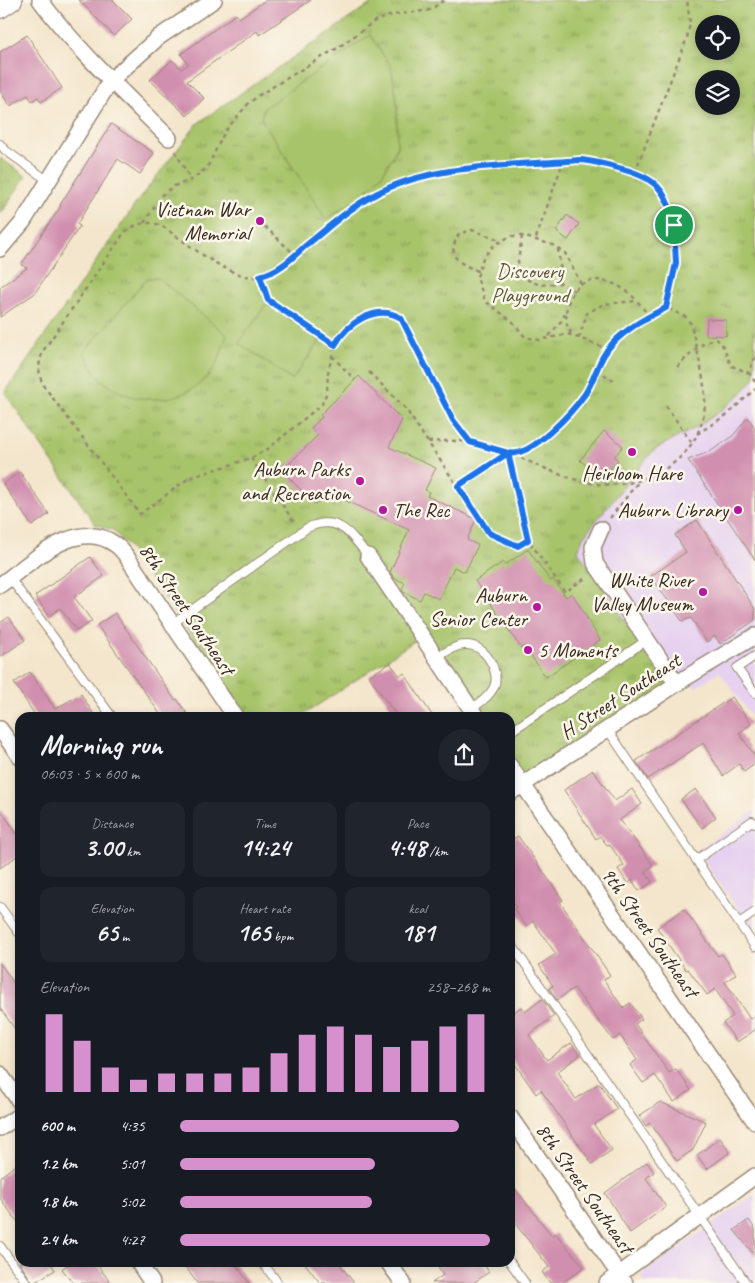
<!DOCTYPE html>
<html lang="en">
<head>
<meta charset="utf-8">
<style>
	body { margin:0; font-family:Caveat,sans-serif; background:#20242c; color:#f1f3f6; height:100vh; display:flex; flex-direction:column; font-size:19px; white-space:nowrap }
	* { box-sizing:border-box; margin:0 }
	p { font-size:16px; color:#9ea1a6 }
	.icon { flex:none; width:28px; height:28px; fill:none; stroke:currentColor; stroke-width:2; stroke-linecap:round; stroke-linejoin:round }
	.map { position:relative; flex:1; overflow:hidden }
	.panel { position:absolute; left:15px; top:712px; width:500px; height:555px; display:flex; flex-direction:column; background:#171b24; border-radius:15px; box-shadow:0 2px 8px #0003 }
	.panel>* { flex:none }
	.buttons { position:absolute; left:695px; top:15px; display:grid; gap:10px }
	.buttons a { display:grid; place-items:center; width:45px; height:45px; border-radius:50%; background:#171b24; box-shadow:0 2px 8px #0003; font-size:25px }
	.pin { position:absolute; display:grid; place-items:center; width:42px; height:42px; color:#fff; margin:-21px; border:2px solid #fff; border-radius:50%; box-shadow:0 1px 5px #0007 }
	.round { display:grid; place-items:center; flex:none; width:52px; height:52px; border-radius:26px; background:#20242c }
	.headline { display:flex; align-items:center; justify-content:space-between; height:85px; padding:0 25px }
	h1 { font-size:28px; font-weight:600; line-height:38px }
	.figures { display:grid; grid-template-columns:repeat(3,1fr); gap:8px; height:85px; padding:5px 25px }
	.figures div { display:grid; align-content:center; border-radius:12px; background:#20242c; text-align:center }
	.figures b { font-size:25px; font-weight:600 }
	.figures small { font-size:14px; font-weight:400 }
	.figures p { font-size:14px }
	.chart { height:140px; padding:10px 25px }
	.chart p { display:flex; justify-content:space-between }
	.chart svg { width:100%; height:90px; margin-top:5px; stroke:#d690ce; stroke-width:6 }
	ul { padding:0 25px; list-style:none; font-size:16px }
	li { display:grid; grid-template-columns:80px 60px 1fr; align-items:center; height:38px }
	li i { height:12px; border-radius:6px; background:#d690ce }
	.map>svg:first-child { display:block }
	.built { fill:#e6d2f0 }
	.grass { fill:url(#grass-tufts); stroke:#727744; fill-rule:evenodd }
	.garden { fill:#a8c46b; stroke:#727744 }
	.building { fill:#d18faf }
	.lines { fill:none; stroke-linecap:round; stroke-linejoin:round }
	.lane-casing { stroke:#988875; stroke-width:10 }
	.street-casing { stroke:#988875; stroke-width:18 }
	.secondary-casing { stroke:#988875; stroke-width:22 }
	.path { stroke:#988875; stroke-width:2.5; stroke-dasharray:4 4; stroke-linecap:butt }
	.lane { stroke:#fff; stroke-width:8 }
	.street { stroke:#fff; stroke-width:15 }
	.secondary { stroke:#fff; stroke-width:20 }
	.route-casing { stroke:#fff; stroke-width:10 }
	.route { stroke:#1a73e8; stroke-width:6 }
	.poi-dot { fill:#b5179e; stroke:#fbf7ec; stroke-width:2 }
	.labels { text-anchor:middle; stroke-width:5; stroke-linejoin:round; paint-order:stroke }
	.poi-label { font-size:21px; fill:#3b2a1e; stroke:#fbf7ec; text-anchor:end }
	.park-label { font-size:21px; fill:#5c5835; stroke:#fbf7ec }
	.street-label { font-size:21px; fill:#3b2a1e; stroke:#fbf7ec }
</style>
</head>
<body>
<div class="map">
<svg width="755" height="1283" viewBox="0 0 755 1283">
	<defs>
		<pattern id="grass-tufts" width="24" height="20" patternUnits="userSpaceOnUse" patternTransform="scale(1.25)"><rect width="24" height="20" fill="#a8c46b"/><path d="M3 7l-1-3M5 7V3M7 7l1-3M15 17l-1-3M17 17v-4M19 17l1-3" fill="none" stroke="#8a9f57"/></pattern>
	</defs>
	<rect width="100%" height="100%" fill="#fbf7ec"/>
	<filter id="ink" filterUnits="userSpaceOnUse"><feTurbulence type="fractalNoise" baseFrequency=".02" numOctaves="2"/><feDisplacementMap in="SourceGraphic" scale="10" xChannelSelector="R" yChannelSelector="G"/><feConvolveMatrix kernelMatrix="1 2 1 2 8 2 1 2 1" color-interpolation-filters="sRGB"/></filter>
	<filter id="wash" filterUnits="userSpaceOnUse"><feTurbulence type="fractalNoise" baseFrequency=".0096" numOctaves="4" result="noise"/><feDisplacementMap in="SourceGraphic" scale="20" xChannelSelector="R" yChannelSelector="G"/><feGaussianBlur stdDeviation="1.12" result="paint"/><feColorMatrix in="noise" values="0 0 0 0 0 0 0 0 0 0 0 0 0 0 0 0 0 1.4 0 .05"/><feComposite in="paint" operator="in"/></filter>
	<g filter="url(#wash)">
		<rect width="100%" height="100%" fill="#f4e6cc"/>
		<path class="built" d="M755,377V721L719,671L695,688L687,677L670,689L578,551L583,537L652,452L662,445L699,426L745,391Z
			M755,810V934L697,851Z
			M755,1194V1283H645L640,1275Z"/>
		<path class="grass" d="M376,0H755V377C741,397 720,412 700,425C684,435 667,441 652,452L583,537L578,551L670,689L523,785L510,766V718L477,717L422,636L300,717H248L127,545L113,530L95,524L5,393L139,199L198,123ZM704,24H731V51H704ZM704,79H731V106H704Z
			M0,158L26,176L0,215Z"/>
		<path class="garden" d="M370,35L391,67L397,100V148L382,175L361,196L326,219L261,118L264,108Z
			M147,278H158L227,335C222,350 217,368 205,379C178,406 127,406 100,378C93,372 89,360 84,352Z
			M267,303L320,340L292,380L239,343Z"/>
		<g id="blocks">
			<path class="building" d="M79,0H113L132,19L114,36Z
				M266,0H311L259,35L257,31L187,81L204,98L187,116L150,80L172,60L182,69L188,64L181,54L236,14L239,18Z
				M27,35L62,88L41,102L38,97L32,101L28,95L10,106L0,91V52Z
				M111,124L154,153L140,174L118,159L77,224L80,226L34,294L0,317V287L27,268L21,265L61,206L60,205Z
				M567,215L579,224L568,240L556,231Z
				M707,319L726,320V336L706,335Z
				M359,376L402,420L389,447L436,468L425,490L429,492L427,496L476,519L467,540L478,545L465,572L454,567L439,599L424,592L420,600L404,592L402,589L405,583L394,578L390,572L409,530L327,492L315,504L282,471L318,435L311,428L322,417L320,415Z
				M748,417L755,428V560L688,460L711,451L732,437Z
				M604,431L623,446L614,457L618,460L609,470L606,467L598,476L580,460Z
				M20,472L49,514L32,526L3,484Z
				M697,520L755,609V620L720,644L715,636L707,642L691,618L682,621L651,576L686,552L675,535Z
				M528,549L550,581L553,579L566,597L572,593L600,640L546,677L524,646L521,648L475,581L503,562L505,565Z
				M90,557L104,576L74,597L92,621L77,631L60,608L49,616L35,596Z
				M115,613L175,700L177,699L190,718H163L153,704L97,625Z
				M9,617L25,640L0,657V623Z
				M390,663L400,676L404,673L434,718H398L369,676Z
				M30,672L55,709L81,694L96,718H37L14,683Z
				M732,697L751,724L739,733L755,756V764L744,772L739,764L723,776L703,743L648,779L636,761Z
				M593,770L615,801L632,789L642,804L620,820L653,865L645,871L652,882L639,891L632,880L628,884L618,869L624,865L609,844L607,845L600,836L596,839L564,790Z
				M696,789L716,817L702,828L681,799Z
				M0,809L20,838V854L0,868Z
				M518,836L563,900L560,902L610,975L604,980L623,1008L630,1003L642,1019L635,1024L669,1073L676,1069L691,1090L674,1102L655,1075L643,1083L630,1065L637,1060L620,1035L613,1040L574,988L557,1000L549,988L553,986L539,965L556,954L533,921L526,926L514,909L516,907L510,898V841Z
				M684,909L718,956L722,954L736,974L725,982L750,1019L755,1016V1030L737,1042L723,1023L733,1016L715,989L707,995L688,969L686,970L657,928Z
				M0,963L20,992V1036L0,1008Z
				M542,999L554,1016L529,1035L547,1060L571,1043L580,1055L557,1072L576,1099L599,1083L617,1109L594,1125L612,1150L592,1164L541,1090L536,1094L510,1057V1015L521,1007L525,1012Z
				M660,1102L706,1122L693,1150L677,1161L650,1123L646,1126L639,1116Z
				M720,1138L730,1152L707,1169L697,1155Z
				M20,1162V1225L0,1198V1177Z
				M647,1162L654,1172L646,1178L666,1207L630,1233L605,1193Z
				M510,1182L552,1236L555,1233L584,1267L562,1283H550L542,1272L549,1267L510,1217Z
				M749,1220L755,1229V1256L734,1230Z
				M19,1262H50L55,1270L33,1283Z
				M71,1262H95L111,1283H73L62,1269Z
				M182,1262H234L249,1283H197Z
				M304,1262H338L354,1283H320Z
				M434,1262H482L489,1272L473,1283H432L443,1275Z"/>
		</g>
	</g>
	<g filter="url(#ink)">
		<use href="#blocks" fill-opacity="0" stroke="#988875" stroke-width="1"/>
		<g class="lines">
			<defs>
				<path id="lane" d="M0,144L5,150L47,180
					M10,578L113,718
					M172,624L307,528C338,514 350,533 368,556
					M755,656L737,668L755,693
					M437,658C445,652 455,645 465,645C484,643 501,671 494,687C489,697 480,703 471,709
					M608,730L755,947
					M510,732L647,640
					M696,860L752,821L755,823
					M0,907L20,934
					M739,923L755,912
					M510,942L746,1283
					M0,1246L27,1283
					M262,1262L278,1283
					M510,1262L525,1283"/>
				<path id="street" d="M40,0C77,50 125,94 169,138
					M0,249L23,222L111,80L159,37L214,0
					M601,529L593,547L595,563L677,684
					M368,556L477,718
					M0,585C30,564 77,515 116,545C123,550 128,558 133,566L236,718
					M0,729L20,757
					M510,766L755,1122
					M510,793L687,677L755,636
					M0,1074L20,1102
					M510,1117L625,1283
					M0,1128L20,1115
					M138,1262L152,1283
					M388,1262L403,1283
					M607,1283L755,1176"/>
				<path id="secondary" d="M0,8L12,0"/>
			</defs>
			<use href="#lane" class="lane-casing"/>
			<use href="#street" class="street-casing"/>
			<use href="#secondary" class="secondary-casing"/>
			<path class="path" d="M175,151L191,180
				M635,172L687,38L690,23L687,0
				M259,221L295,255
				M144,223L163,194L174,186L191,180L207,168L225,131L248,104L259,95L339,47L375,21L392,15L430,10L444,0
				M522,236L518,261L521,277L540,285L561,283L574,291
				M536,238L563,162
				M558,249L561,273L559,282
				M478,271C459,263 445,257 459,234L472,230L500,240
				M260,276L268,300L335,345
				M581,284L565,253L553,245L522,236H511L494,245L483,258L477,277L485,301L513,322L525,337L539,340L568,334L608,349
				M566,312C572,278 597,272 625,290C634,296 642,307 649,316
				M549,336L562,320L566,312L567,325L572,335
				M579,338L587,313L604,304L636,301
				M332,356L355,380
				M755,357L749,373L755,382
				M677,367C685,360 709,333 719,341C725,346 727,359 732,366L749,373
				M597,370L616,382
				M369,372L405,408L489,533L518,546L528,540
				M666,406L692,443
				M697,434L728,414L755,389
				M428,442C442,441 456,440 470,442C510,448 545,473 585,482C642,495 708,459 705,395C703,371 696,347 691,324L686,317L667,308
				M470,442L453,420L401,318L388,313L374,314L349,325L342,332L335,345L328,372L327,392L322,404L269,448L251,458L189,478L140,514L43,385C38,373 38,364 43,351L124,233C136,223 148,220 162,226C186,242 225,276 254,277C281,278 346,209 375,194C436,163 513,166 580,160C598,162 631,167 647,176C673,192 679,234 676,263C675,278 670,293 667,308C647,317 627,328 612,344C601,355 595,374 588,388C573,419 543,442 511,454
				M251,458L294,522
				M458,486L507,453L527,538L565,592L587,577
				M610,518L639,481"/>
			<use href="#lane" class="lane"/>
			<use href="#street" class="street"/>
			<use href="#secondary" class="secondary"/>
		</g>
	</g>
	<g class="lines" filter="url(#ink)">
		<defs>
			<path id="route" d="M674,225C667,190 656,178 622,169C608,165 594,161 580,160C514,166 432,163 374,195C349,208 327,229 304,247C291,259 278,272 260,276L268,300L335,345C347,323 377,303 401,318L453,420L470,442L508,453L528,540L518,546L489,533L458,486L508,453C530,459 573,411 585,394C595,379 599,357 612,344C627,328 647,317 666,308L676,263L674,225"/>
		</defs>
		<use href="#route" class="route-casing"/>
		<use href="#route" class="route"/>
	</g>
	<g class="poi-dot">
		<circle cx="260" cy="221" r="5"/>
		<circle cx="632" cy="452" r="5"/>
		<circle cx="360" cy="481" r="5"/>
		<circle cx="383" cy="510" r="5"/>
		<circle cx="738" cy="510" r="5"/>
		<circle cx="703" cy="592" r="5"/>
		<circle cx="537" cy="607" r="5"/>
		<circle cx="528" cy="650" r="5"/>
	</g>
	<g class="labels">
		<g class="poi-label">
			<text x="250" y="216">Vietnam War<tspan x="250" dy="24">Memorial</tspan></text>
			<text x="350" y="476">Auburn Parks<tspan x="350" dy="24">and Recreation</tspan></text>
			<text x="632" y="480" text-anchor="middle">Heirloom Hare</text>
			<text x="393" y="517" text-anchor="start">The Rec</text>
			<text x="728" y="517">Auburn Library</text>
			<text x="693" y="587">White River<tspan x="693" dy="24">Valley Museum</tspan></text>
			<text x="527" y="602">Auburn<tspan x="527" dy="24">Senior Center</tspan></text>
			<text x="538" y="657" text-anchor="start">5 Moments</text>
		</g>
		<g class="park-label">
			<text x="530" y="278">Discovery<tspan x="530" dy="24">Playground</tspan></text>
		</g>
		<g class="street-label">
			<text transform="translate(187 609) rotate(56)" y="7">8th Street Southeast</text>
			<text transform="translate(620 696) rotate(-33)" y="7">H Street Southeast</text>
			<text transform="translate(650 932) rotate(55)" y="7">9th Street Southeast</text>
			<text transform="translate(585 1188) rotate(55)" y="7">8th Street Southeast</text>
		</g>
	</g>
</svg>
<div class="buttons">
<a><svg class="icon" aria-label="locate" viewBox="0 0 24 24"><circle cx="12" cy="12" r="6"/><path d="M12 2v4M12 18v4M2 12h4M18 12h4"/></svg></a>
<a><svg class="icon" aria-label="layers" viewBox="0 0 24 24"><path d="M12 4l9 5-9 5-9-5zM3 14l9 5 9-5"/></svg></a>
</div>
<div class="pin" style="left:674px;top:225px;background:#1e9e55"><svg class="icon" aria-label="arrive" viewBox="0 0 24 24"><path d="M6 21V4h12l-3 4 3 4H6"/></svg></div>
<section class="panel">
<div class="headline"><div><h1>Morning run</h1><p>06:03 · 5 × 600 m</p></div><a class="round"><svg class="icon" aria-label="share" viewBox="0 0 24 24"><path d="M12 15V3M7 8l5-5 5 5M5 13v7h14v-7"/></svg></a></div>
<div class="figures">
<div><p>Distance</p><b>3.00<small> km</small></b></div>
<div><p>Time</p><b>14:24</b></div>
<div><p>Pace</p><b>4:48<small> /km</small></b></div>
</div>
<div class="figures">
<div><p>Elevation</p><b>65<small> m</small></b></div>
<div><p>Heart rate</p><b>165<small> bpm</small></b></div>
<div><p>kcal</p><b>181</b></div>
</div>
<div class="chart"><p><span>Elevation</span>258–268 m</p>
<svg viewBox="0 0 160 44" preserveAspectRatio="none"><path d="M5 44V6M15 44V19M25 44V32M35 44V38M45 44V35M55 44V35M65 44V35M75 44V32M85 44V25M95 44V16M105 44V12M115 44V16M125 44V22M135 44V19M145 44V12M155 44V6"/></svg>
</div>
<ul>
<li><b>600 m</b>4:35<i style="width:90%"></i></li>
<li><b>1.2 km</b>5:01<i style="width:63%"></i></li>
<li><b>1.8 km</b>5:02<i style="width:62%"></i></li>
<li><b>2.4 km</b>4:27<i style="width:100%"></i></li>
</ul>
</section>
</div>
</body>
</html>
